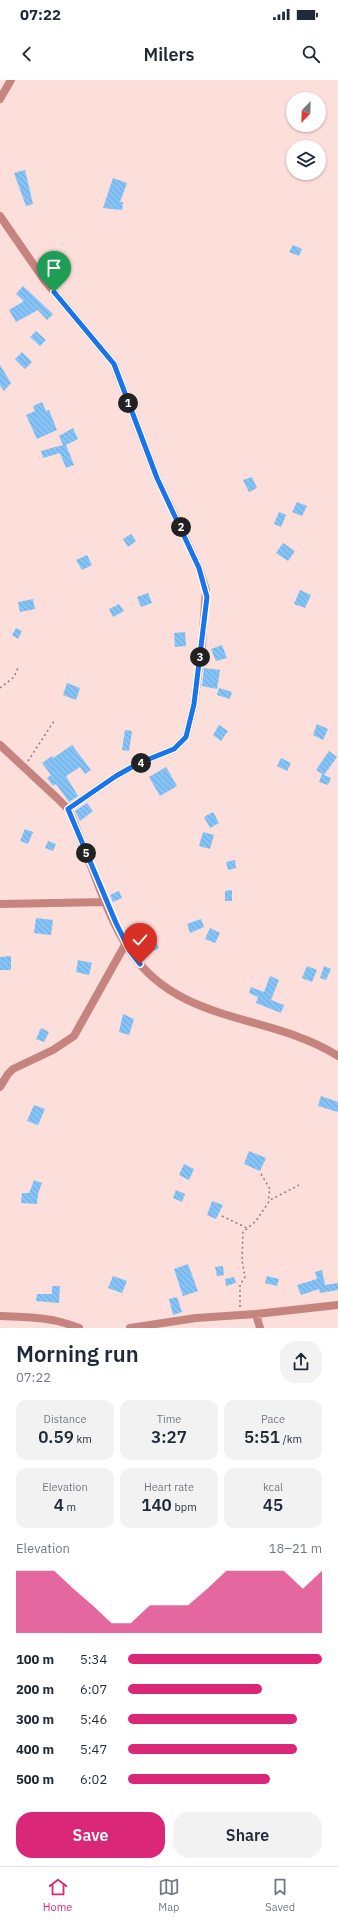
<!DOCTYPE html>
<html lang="en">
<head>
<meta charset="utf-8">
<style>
	body { margin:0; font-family:"IBM Plex Sans",sans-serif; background:#f2f2f3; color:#1f2937; height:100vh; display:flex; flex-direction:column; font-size:15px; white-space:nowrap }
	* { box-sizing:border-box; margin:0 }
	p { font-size:13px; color:#747a83 }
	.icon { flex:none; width:22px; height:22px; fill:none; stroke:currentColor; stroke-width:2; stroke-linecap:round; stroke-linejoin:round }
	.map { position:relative; height:1248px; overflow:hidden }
	.side { display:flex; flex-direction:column; background:#fff; flex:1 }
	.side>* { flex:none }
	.needle { width:26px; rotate:203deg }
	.controls { position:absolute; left:286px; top:12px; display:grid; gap:8px }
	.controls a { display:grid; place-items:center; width:40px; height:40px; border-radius:50%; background:#fff; box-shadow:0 1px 3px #0004; font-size:20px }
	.pin { position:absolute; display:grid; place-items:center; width:34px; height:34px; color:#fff; margin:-41px -17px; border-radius:50% 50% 50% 0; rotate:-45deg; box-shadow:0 0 4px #0007 }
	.pin .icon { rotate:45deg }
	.km { position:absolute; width:20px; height:20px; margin:-10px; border-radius:50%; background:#222; color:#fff; font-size:11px; line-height:20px; text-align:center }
	.round { display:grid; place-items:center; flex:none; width:42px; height:42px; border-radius:16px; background:#f2f2f3 }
	.head { display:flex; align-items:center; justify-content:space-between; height:68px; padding:0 16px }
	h1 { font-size:22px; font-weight:600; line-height:30px }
	.stats { display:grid; grid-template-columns:repeat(3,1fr); gap:6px; height:68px; padding:4px 16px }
	.stats div { display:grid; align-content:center; border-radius:10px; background:#f2f2f3; text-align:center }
	.stats b { font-size:17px; font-weight:600 }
	.stats small { font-size:11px; font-weight:400 }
	.stats p { font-size:11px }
	.chart { height:112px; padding:8px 16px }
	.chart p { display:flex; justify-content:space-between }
	.chart svg { width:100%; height:72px; margin-top:4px; fill:#db2777; opacity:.7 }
	.primary-button { display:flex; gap:8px; margin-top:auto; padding:8px 16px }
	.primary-button a { flex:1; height:46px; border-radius:16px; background:#db2777; color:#fff; font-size:16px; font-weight:600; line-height:46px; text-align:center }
	.primary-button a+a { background:#f2f2f3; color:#1f2937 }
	ul { padding:0 16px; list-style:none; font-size:13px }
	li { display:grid; grid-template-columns:64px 48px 1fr; align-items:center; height:30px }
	li i { height:10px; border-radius:5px; background:#db2777 }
	.status { display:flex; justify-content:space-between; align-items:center; height:28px; padding:0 20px; background:#fff; direction:ltr }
	.status svg { height:11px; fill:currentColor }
	header { display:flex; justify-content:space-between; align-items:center; height:52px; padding:0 16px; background:#fff; font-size:18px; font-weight:600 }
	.tab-bar { display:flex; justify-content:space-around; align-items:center; height:56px; border-top:1px solid #e0e1e3; background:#fff; font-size:11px; color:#747a83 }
	.tab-bar a { display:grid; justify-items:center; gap:2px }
	.tab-bar .current { color:#db2777 }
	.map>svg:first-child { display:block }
	.building { fill:url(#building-back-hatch) }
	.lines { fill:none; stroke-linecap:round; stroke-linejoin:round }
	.path { stroke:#917c7a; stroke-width:1.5; stroke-dasharray:2 3; stroke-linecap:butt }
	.minor { stroke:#c6847f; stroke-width:8 }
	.route-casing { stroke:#fff; stroke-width:8 }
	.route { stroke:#1a73e8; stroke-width:5 }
</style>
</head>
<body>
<div class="status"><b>07:22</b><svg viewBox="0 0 49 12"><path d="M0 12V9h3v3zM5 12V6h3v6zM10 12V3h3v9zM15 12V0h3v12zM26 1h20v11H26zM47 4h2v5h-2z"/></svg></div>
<header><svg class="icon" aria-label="back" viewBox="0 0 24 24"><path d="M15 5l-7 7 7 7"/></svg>Milers<svg class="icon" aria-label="search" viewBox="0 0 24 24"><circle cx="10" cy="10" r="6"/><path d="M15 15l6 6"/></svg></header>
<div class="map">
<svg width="338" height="1248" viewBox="0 0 338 1248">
	<defs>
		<pattern id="building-back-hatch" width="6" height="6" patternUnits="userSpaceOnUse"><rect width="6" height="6" fill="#83c3f7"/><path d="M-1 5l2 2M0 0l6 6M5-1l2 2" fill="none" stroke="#71a7d3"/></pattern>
	</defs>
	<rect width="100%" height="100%" fill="#fcdedb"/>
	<path class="building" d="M25,90L33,124L26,126L14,93Z
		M113,98L127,103L120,122H123L122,130L103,128Z
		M293,165L302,169L299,176L289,172Z
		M23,206L53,234L47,240L38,230L16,242L9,230L24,221L16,214Z
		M36,251L46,260L40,266L30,257Z
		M22,272L32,282L25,289L15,279Z
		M0,285L11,303L4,311L0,305Z
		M42,322L46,331L49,330L57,350L37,359L26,335L35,331L33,326Z
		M73,348L78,359L66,365L74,385L66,388L60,373L43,378L41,371L63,365L59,356Z
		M252,397L257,408L249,412L243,400Z
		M297,422L307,426L302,436L292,432Z
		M279,432L286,435L281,447L274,444Z
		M131,454L136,461L128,467L123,459Z
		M283,463L295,471L288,481L276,473Z
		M87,475L92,485L82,490L76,480Z
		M300,510L311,515L305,528L294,524Z
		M148,513L152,523L141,527L137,517Z
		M33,519L35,529L20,532L18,522Z
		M119,524L124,531L113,537L109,529Z
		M16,548L22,551L18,559L12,555Z
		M185,552L186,566L175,567L174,553Z
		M222,565L227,578L216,581L211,569Z
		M204,588L220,590L217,609L202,606Z
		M67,603L80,608L76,620L63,615Z
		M219,608L232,612L230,619L217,615Z
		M317,644L328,649L323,660L313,655Z
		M219,645L228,651L221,661L213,655Z
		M125,650L132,651L129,671L122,670Z
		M72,665L91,690L85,694L80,687L66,696L78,716L69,722L56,704L53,706L47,698L51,695L42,683L52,676L53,678Z
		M329,671L337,677L324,695L316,690Z
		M281,678L291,683L287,691L277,686Z
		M166,687L177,706L160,716L149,697Z
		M322,694L331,698L328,705L319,702Z
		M87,723L93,731L80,741L75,731Z
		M213,732L219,743L210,748L204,737Z
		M25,749L33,752L28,764L20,761Z
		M203,752L214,755L210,769L199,766Z
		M48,761L56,764L53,771L45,768Z
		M235,780L236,788L228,790L226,782Z
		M232,810V821H225V811Z
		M119,811L122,818L113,822L110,815Z
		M36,838L53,840L51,855L34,853Z
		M201,839L204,847L190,853L187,844Z
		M210,848L220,853L215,863L205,859Z
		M144,855L150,865L156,862L159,868L145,875L141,865L139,866L135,859Z
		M11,876V890H0V877Z
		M78,880L92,883L89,895L76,892Z
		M307,886L317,890L312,902L302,898Z
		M324,886L331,889L326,900L320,898Z
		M270,896L279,900L271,920L284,925L281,933L256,923L258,917L249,913L251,907L264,912Z
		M123,934L134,939L129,955L119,952Z
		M41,948L49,952L44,962L36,959Z
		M321,1016L338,1022V1032L318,1026Z
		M34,1025L45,1029L38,1045L27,1041Z
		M249,1071L266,1078L260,1091L244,1084Z
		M184,1084L194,1089L189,1100L179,1095Z
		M34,1100L42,1103L38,1114L37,1124L21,1123L22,1113H29Z
		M176,1110L185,1114L182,1122L173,1118Z
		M212,1121L223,1125L216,1139L207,1135Z
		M188,1184L198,1211L183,1216L174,1189Z
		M223,1186L224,1195L217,1196L215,1187Z
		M322,1190L325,1205L338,1203V1210L320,1213L319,1209L301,1215L297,1205L317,1199L315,1192Z
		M113,1196L127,1201L122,1213L108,1208Z
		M267,1196L279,1199L277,1206L265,1203Z
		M234,1197L236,1203L226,1206L225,1199Z
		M52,1206H60L59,1223L36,1221L37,1214H52Z
		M177,1217L182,1232L173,1235L169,1219Z"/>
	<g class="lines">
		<path class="path" d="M0,608L14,597L18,588
			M28,681L54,641
			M261,1094L270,1109L268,1121
			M222,1136L247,1148
			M240,1227V1205L245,1197L242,1180L243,1152L256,1141L270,1120L299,1105"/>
		<path class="minor" d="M0,19L11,0
			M0,136L45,201L114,284L157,398L179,444L199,488L206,510L202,564L194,624L186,657L174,669L139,683L116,696L68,729
			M0,665L57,718L68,729C74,740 78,753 83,765C97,800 109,840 130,871C179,945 271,933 338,976
			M0,824L106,822
			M0,1007L8,994L13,989L53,970L74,956L126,863
			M256,1234L260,1248
			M0,1236C28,1237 53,1237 79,1248
			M130,1248L196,1238L256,1234L338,1225"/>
	</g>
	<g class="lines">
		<defs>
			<path id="route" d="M54,212L114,284L157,398L199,488L207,517L194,624L186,657L174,669L139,683L116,696L68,729L116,843L130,871L140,884"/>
		</defs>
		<use href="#route" class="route-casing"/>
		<use href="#route" class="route"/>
	</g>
</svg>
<div class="controls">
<a><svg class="needle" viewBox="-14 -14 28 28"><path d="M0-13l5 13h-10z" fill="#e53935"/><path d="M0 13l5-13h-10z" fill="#747a83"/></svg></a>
<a><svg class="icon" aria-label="layers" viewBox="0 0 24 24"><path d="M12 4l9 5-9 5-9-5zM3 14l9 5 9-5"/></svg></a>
</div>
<div class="pin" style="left:54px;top:212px;background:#1e9e55"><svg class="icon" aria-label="arrive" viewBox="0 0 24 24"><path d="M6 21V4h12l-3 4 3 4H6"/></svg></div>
<div class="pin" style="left:140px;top:884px;background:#d93025"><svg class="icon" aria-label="check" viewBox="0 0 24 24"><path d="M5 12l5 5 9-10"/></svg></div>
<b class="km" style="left:128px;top:323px">1</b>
<b class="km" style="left:181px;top:447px">2</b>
<b class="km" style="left:200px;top:577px">3</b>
<b class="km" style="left:141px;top:683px">4</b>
<b class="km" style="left:86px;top:773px">5</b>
</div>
<section class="side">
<div class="head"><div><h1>Morning run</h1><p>07:22</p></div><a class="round"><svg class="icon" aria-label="share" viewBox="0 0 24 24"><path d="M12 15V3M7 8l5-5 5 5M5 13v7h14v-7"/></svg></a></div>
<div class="stats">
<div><p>Distance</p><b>0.59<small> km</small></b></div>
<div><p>Time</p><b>3:27</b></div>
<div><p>Pace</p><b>5:51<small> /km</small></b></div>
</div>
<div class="stats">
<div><p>Elevation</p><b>4<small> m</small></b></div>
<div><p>Heart rate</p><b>140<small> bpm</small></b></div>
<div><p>kcal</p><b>45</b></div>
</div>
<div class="chart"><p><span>Elevation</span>18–21 m</p>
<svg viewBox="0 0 160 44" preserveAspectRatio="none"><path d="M0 44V6L10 6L20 6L30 17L40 27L50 38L60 38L70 27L80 27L90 27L100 17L110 6L120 6L130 6L140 6L150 17L160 6V44z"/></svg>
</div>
<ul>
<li><b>100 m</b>5:34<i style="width:100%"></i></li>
<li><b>200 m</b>6:07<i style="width:69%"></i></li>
<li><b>300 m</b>5:46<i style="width:87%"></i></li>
<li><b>400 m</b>5:47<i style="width:87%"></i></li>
<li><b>500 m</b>6:02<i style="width:73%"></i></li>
</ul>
<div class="primary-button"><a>Save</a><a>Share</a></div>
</section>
<nav class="tab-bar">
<a class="current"><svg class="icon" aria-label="home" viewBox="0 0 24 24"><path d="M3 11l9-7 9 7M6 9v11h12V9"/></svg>Home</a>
<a><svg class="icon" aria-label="map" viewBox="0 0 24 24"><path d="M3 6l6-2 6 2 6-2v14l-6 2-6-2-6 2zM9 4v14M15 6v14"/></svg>Map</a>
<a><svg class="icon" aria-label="saved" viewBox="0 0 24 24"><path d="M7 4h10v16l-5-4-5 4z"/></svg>Saved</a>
</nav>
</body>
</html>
